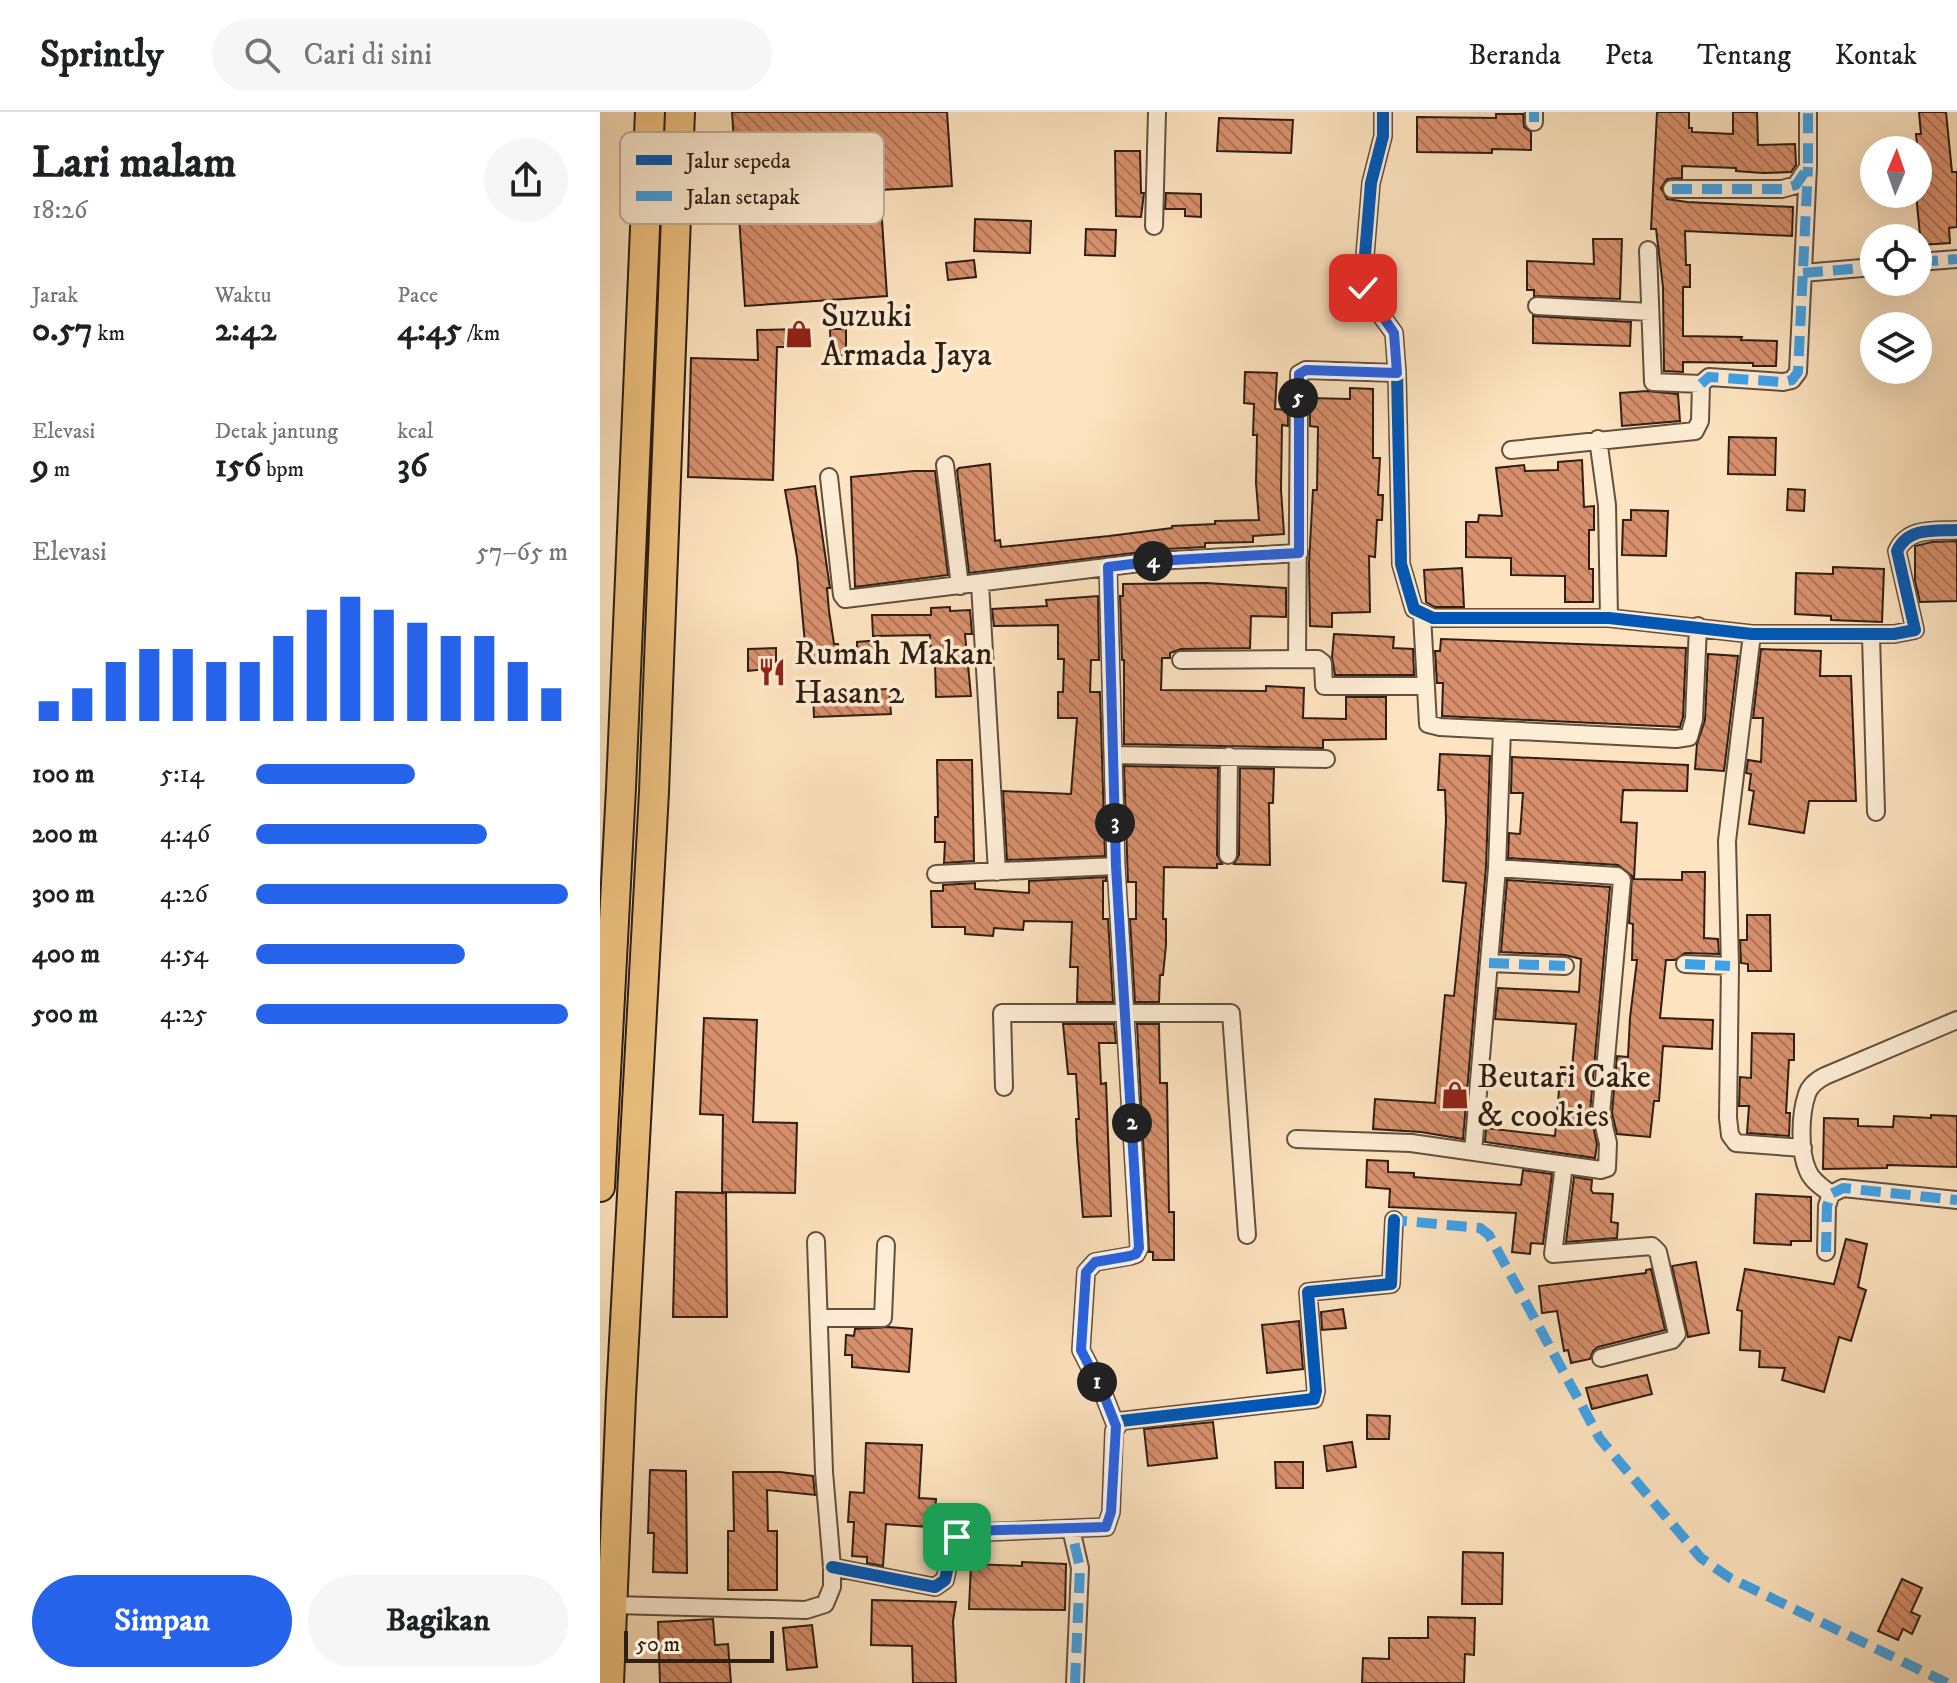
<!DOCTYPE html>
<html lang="id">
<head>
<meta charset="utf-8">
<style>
	body { margin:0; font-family:"IM FELL DW Pica",serif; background:#f6f6f6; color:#202124; height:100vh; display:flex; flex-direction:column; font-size:30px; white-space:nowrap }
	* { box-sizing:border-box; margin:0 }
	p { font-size:26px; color:#757577 }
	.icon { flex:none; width:44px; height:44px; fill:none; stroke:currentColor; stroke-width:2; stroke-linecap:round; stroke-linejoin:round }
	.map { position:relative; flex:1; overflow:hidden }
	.details { display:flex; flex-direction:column; background:#fff; width:600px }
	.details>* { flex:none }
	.needle { width:52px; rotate:2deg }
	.buttons { position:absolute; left:1260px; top:24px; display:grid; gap:16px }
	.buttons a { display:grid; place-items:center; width:72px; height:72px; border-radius:50%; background:#fff; box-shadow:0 8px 32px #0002; font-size:40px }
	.scale { position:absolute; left:24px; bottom:20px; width:150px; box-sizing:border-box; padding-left:8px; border:4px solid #2f1e14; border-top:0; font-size:22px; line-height:28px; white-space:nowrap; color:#2f1e14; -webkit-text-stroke:6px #feedd5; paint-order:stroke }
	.pin { position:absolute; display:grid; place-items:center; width:68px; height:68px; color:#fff; margin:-34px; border-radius:16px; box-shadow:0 4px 12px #0006 }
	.km { position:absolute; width:40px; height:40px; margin:-20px; border-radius:50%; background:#222; color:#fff; font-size:22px; line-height:40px; text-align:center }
	.round { display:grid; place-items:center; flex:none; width:84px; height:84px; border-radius:42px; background:#f6f6f6 }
	.summary { display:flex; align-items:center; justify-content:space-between; height:136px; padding:0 32px }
	h1 { font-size:44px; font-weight:700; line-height:60px }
	.metrics { display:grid; grid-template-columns:repeat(3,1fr); gap:12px; height:136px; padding:8px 32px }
	.metrics div { display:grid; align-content:center }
	.metrics b { font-size:34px; font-weight:700 }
	.metrics small { font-size:22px; font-weight:400 }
	.metrics p { font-size:22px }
	.chart { height:224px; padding:16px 32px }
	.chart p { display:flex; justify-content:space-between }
	.chart svg { width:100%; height:144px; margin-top:8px; stroke:#2563eb; stroke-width:6 }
	.button { display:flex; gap:16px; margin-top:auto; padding:16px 32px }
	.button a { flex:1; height:92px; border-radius:48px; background:#2563eb; color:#fff; font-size:32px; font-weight:700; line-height:92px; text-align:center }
	.button a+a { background:#f6f6f6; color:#202124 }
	ul { padding:0 32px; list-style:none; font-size:26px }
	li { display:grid; grid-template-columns:128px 96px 1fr; align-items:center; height:60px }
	li i { height:20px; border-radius:10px; background:#2563eb }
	header { display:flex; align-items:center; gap:48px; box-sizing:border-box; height:112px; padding:0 40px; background:#fff; border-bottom:2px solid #e0e0e0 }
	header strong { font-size:38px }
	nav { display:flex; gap:44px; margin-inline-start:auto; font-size:28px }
	.search { width:560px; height:72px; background:#f6f6f6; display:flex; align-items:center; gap:20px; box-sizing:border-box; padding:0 28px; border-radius:44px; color:#757577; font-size:30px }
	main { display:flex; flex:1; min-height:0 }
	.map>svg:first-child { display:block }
	.building { fill:url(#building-back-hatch); stroke:#2f1e14; stroke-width:2 }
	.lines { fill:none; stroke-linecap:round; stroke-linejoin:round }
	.street-casing { stroke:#624f3f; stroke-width:20 }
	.highway-casing { stroke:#2f1e14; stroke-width:32 }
	.street { stroke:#feedd5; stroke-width:16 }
	.highway { stroke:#eec280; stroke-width:28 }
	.quiet { stroke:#3ea2ea; stroke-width:10; stroke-dasharray:20 10; stroke-linecap:butt }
	.cycleway-casing { stroke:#feedd5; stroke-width:17 }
	.cycleway { stroke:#0057b8; stroke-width:12 }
	.route-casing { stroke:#fff; stroke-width:16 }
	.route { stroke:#2563eb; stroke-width:10 }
	.labels { text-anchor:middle; stroke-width:7; stroke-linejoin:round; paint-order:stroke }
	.poi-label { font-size:34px; fill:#2f1e14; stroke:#feedd5; text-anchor:start }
	.key { fill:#feedd5; stroke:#c0af9b; stroke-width:2 }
	.key-label { font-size:22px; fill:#2f1e14 }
</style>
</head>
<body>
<header>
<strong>Sprintly</strong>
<div class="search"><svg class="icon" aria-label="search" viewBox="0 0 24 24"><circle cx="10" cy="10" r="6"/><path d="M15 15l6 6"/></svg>Cari di sini</div>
<nav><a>Beranda</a><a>Peta</a><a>Tentang</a><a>Kontak</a></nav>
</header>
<main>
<section class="details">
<div class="summary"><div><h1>Lari malam</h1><p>18:26</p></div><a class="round"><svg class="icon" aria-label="share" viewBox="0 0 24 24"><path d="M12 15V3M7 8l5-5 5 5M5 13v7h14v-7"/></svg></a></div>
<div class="metrics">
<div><p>Jarak</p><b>0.57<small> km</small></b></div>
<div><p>Waktu</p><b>2:42</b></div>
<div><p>Pace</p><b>4:45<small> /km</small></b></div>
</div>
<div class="metrics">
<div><p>Elevasi</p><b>9<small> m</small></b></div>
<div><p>Detak jantung</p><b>156<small> bpm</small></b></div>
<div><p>kcal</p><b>36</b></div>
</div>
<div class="chart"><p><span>Elevasi</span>57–65 m</p>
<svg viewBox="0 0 160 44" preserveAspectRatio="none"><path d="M5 44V38M15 44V34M25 44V26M35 44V22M45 44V22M55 44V26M65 44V26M75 44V18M85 44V10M95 44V6M105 44V10M115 44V14M125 44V18M135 44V18M145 44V26M155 44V34"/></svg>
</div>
<ul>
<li><b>100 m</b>5:14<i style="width:51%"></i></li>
<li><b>200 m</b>4:46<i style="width:74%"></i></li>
<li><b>300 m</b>4:26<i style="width:100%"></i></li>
<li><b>400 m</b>4:54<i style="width:67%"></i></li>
<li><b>500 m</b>4:25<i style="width:100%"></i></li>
</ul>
<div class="button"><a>Simpan</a><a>Bagikan</a></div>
</section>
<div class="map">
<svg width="1357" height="1571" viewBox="0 0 1357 1571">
	<defs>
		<pattern id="building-back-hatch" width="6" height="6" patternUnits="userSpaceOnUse" patternTransform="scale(2)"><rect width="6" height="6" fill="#d78f6c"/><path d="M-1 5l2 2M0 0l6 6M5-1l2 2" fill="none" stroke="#af7458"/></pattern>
	</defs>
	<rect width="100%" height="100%" fill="#fde3bf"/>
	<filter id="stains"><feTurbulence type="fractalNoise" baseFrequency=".0025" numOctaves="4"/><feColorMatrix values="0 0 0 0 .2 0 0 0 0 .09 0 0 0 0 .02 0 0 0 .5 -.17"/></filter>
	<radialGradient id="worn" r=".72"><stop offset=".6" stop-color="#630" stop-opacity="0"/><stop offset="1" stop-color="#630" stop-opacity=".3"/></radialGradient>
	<path class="building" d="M132,0H347L352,74L280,78L287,184L145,194Z
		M1057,0H1089V16H1092V20L1133,22V0H1157L1158,33L1195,32L1196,53L1191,60L1163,61L1136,59V56L1082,54V66L1067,67L1061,76L1067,87L1087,90L1193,95L1192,124L1085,119L1086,153H1090V175H1083V224L1142,225L1141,228L1177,229L1176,254H1153V251L1083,250V260L1064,259L1063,175L1056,117H1051Z
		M1319,0H1346L1352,60H1357V115L1349,116L1350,131L1321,133L1316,82L1318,65H1320L1316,22H1321Z
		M896,2H923L924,15L931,20V38L892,37V41L817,40V5L896,6Z
		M619,6L693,8L691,41L617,39Z
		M515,39H540L541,81H544L541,105L516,104Z
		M566,81L601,82V105L585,104V97H565Z
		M375,107L431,109L430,141L374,139Z
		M486,117L516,118L515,144L485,143Z
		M993,127H1022L1020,187L934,184V178H927V149L994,152Z
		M374,148L376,165L348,168L346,151Z
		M933,204L1031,210L1030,234L933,231Z
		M200,217L201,235H177L173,368L88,365L91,246L158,248L157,218Z
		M230,217H246V243L231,244Z
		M645,260L677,261L675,297L688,298V314L682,313L681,378L684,422L653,424V430L605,431V435L566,437L369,461L357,358L359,356L390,352L395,429L400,428L401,435L509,424L572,416V414L615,412V409L659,408L656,371L657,323H653L654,292L644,291Z
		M750,276L773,277V346H780L778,383H783L782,408H777L775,445L769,444L770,500L732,501V515L710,514L709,452L713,378H717L718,315L710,314V286L750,287Z
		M1047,279L1078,282L1080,309L1022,314L1020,281Z
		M1129,325L1176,326L1175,363L1128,362Z
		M982,348L984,395L994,394V418H989V457H993V490H965V464L911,463V446L866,445V410H878L879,403L902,404L896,356L924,353L925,359L958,358V350Z
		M314,359H335L348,463L255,475L251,365Z
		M215,374L230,476H227L229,499L234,532H238L241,550L207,553L197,445L185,378Z
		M1188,377L1205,378L1204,399L1187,398Z
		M1031,398L1068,399L1066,444L1022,443L1023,408H1031Z
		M1357,429V489L1320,490L1315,469V434L1332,430Z
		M1233,455L1284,457L1282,510L1231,508V504L1195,502L1196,461L1233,462Z
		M862,456L864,495H835L826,490L824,458Z
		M606,471L686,476V505L651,504L650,536L581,537L570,541V546H562L561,578L666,579V574L704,576L703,606L746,607V585H786V627L723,628V636L524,632V548H522L520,484H523V472Z
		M498,484L499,548H491L490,580H500L505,744L407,748L403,679L471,682L477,606H458V580H463L464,547H458V513L394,514L392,497L447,494L446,488Z
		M350,495V499L370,498L372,522H365L371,584L336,585L335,552H331L330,523L273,524L272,503H331V496Z
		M734,522L794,525L793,536L813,537L814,563H735L732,545Z
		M841,527L1086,536L1083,605L1080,615L842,604L843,571H837L835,539H840Z
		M280,528L282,546L257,548V530Z
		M176,536V556L148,559V537Z
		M1161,537L1221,539L1220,564H1251L1256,689H1209L1204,721L1149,712L1154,679L1149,678L1151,662L1146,661L1148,648L1161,650L1163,606H1153Z
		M1108,542L1138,544L1124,659L1095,657L1097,632L1105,608Z
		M289,577L291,602L214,605L213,580Z
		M840,642L890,644L886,755L863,1027L821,1020L773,1017L775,987L835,991L845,883L854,884L866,771L843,769L846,708L845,678H838Z
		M912,645L1088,653L1087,679L1023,678L1021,710L1037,711L1034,767L1082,768V760H1105L1104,826L1118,827L1119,842L1085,841L1075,848H1066L1060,906L1113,908L1112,937L1063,934L1059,989H1054L1050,1025L1017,1022L1012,1001L1017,944L1028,945L1030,906L1037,848H1032L1033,812L1029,811L1032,764L1018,753L908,746L909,721L920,722L923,681H911Z
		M337,648H372L374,749L344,751L345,730H335V705H338Z
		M524,654L618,656L617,743L622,752H617V756L564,755L563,807H566V833L563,863H560L559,890H535L530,807H536V770H528Z
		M640,656L674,657L673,691H669L670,753L634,752L639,743Z
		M506,765V769H503V807H508L513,890H477L478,855H470L472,810L424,809L423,818L394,816L393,824L365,822V815H332L331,779H343V773L375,771V777L429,781V769Z
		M907,768L1010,775L990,1001L997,1032L995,1046L885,1030L886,1016L955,1024L961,955L972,956L976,912L895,907L898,876L979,880L981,847L965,843L901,840Z
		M1147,803H1170L1171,859H1148V852L1141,851L1140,828H1147Z
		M104,906L157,908L153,1010L197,1011L195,1081L122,1080L123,1003L100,1002Z
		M463,912H514L516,931H499L501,972L506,971L511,1104L483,1105L477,1029L476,1007H479L476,962H468Z
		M537,912H559L560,971H567L569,1100H574V1148H553V1140H549Z
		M1152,921L1194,922V948H1189L1186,1001H1190L1189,1024L1147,1021L1149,994H1139L1140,965L1151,966Z
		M1331,1003L1357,1004V1055L1287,1053V1056L1223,1057L1224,1006L1258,1007V1014L1293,1015L1294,1004L1331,1006Z
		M767,1048L788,1049V1060L814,1061V1065L921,1073L923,1058L952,1062L943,1132L931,1131L930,1142L912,1140L916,1101L789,1095L790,1077L766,1075Z
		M974,1065L992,1068L991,1078L993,1081L1013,1082L1011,1110L1018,1111L1017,1126L966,1130Z
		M76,1080L126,1081L127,1205H73Z
		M1156,1082L1211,1085V1129H1191V1133L1154,1131Z
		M1246,1127L1267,1132L1258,1175L1266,1178L1251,1229L1239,1225L1224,1280L1182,1268L1185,1256L1159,1255L1160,1239L1140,1238L1142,1199L1137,1198L1145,1157L1234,1172Z
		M1096,1150L1109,1221L1088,1225L1072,1154Z
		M1051,1157L1065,1218L998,1235L993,1239L990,1247L971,1251L968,1238L964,1239L957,1199L942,1201L939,1174L1046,1161V1158Z
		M743,1197L746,1216L722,1218L721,1200Z
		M699,1209L703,1257L667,1261L662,1213Z
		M289,1215L312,1217L309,1260L252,1255V1243H245L246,1223L254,1224L255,1217Z
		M1047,1263L1052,1282L992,1297L986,1276Z
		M767,1303L790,1304L789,1327H767Z
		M613,1310L617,1346L548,1354L544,1317Z
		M752,1330L756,1355L727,1359L724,1334Z
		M266,1331L322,1333L319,1386L336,1387L335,1405L329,1404L328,1415L286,1412L283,1454L267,1451V1445L252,1444L254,1410H248L250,1380L264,1381Z
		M675,1350H703V1376H676Z
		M50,1358L86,1359L87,1461L53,1460L54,1421H48Z
		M133,1360H180L213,1364L215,1383L167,1378L168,1419H177V1478H128V1419H134Z
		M863,1440L903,1441L902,1492H862Z
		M422,1450L466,1452L465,1498L369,1497L371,1452L422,1454Z
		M1302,1467L1322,1476L1311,1500L1320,1504L1312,1522L1303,1517L1298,1528L1278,1519Z
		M272,1488L356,1490L353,1509L356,1571H313L312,1534L271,1533Z
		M828,1505L875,1506L874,1543L865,1542L864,1571H762L763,1546L789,1547V1526H828Z
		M113,1507L115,1533L128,1532L131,1571H60L58,1510Z
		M212,1513L217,1555L187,1558L183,1516Z"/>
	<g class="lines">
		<defs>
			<path id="street" d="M783,0V24L771,71L763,167L766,183L794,221L797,261L801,452L814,497L833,506H1009L1152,522H1294L1315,518L1297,439C1308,415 1334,419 1357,418
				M934,0V10
				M1072,77H1182L1196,73L1208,55V0
				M554,114L557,0
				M1048,138L1053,270L1101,272L1109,265L1183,270L1192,268L1198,260L1208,55
				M1318,150L1357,147
				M1203,161L1274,155
				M937,194L1050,200
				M998,327L1007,393L1009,506
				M911,338L1095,319L1100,309L1101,272
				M345,353L360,474
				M229,365L242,483L245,487L556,449L699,441
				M508,455L516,754L539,1136L536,1142L530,1144L495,1150L486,1160L481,1238L503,1281L516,1314
				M380,472L397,760
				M822,503L828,612L840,615L1076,627L1089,625L1094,607L1098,514
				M1152,522L1127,729L1130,854L1128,1006L1130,1023L1136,1031L1203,1036
				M1271,524L1276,700
				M697,547L699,262L706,258L797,261
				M581,548L718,547L723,551L724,574H825
				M513,643L726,647
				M628,743L629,644
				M336,762L516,754
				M889,851L965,854
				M1085,852L1130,854
				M404,975L402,901H631L647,1123
				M696,1027L811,1031L1001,1058L1007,1056L1008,1031L1001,1002L1022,768L1017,764L897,756
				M873,1040L897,756L902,618
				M964,1053L953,1142L1052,1134L1058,1140L1077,1222L1072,1228L1001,1246
				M1231,1082C1223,1076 1212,1069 1208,1059C1199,1040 1200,1002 1207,982C1210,973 1217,968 1225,964L1357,908
				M1226,1140L1227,1094L1231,1082L1243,1076L1357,1088
				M220,1206H283L286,1133
				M471,1417L480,1456L475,1571
				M232,1455L335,1475L345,1468L353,1430L363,1421L506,1415L511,1400L514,1319L521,1309L714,1287L716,1279L708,1180L791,1172L794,1108
				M14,1493L206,1498L225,1492L232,1475V1455L224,1360L216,1129"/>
			<path id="highway" d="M0,1075L21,676L50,0
				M9,1571L21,1284L54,680L80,0"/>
		</defs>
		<use href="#street" class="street-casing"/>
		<use href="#highway" class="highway-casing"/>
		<use href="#street" class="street"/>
		<use href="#highway" class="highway"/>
		<path class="quiet" d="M934,0V10
			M1072,77H1182L1196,73L1208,55V0
			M1318,150L1357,147
			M1203,161L1274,155
			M1101,272L1109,265L1183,270L1192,268L1198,260L1208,55
			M889,851L965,854
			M1085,852L1130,854
			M793,1115L794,1108L880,1116L889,1123L1000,1327L1101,1446L1130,1466L1347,1571
			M1226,1140L1227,1094L1231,1082L1243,1076L1357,1088
			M475,1571L480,1456L471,1417H476"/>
		<defs>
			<path id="cycleway" d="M783,0V24L771,71L763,167L766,183L794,221L797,261L801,452L814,497L833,506H1009L1152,522H1294L1315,518L1297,439C1308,415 1334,419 1357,418
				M508,455L516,754L539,1136L536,1142L530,1144L495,1150L486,1160L481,1238L503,1281L516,1314
				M232,1455L335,1475L345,1468L353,1430L363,1421L506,1415L511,1400L514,1319L521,1309L714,1287L716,1279L708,1180L791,1172L794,1108"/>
		</defs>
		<use href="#cycleway" class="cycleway-casing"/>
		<use href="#cycleway" class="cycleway"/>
	</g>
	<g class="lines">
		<defs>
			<path id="route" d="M357,1425L370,1419L506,1415L511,1400L516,1314L503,1281L481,1238L486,1160L495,1150L530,1144L536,1142L539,1136L516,754L508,455L556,449L699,441V262L706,258L797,261L794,221L763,176"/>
		</defs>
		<use href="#route" class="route-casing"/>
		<use href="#route" class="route"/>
	</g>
	<defs>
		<symbol id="shop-bare" viewBox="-9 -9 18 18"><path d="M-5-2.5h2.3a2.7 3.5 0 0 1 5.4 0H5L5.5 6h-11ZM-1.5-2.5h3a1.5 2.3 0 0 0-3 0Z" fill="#8f2418" stroke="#feedd5" stroke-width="2.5" paint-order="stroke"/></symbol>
		<symbol id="restaurant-bare" viewBox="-9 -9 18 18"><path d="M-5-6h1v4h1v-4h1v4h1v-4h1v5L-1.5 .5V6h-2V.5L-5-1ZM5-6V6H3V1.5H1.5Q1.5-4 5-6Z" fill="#8f2418" stroke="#feedd5" stroke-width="2.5" paint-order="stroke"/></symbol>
	</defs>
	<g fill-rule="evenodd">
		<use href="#shop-bare" x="179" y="202" width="40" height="40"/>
		<use href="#restaurant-bare" x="152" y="540" width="40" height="40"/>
		<use href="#shop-bare" x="835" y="963" width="40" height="40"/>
	</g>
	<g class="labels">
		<g class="poi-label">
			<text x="221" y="214">Suzuki<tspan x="221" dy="39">Armada Jaya</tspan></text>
			<text x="194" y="552">Rumah Makan<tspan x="194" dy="39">Hasan 2</tspan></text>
			<text x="877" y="975">Beutari Cake<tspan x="877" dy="39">&amp; cookies</tspan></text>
		</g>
	</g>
	<rect x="20" y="20" width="264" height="92" rx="12" class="key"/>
	<rect x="36" y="43" width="36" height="10" fill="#0057b8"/>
	<rect x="36" y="79" width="36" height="10" fill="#3ea2ea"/>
	<g class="key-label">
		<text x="86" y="56">Jalur sepeda</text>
		<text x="86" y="92">Jalan setapak</text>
	</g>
	<rect width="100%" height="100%" filter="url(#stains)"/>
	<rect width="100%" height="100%" fill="url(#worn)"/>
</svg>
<div class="buttons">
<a><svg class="needle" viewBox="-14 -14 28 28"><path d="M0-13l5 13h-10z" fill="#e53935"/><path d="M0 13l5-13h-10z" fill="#757577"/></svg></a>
<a><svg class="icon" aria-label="locate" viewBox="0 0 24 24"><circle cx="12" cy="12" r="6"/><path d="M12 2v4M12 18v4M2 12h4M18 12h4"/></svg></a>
<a><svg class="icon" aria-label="layers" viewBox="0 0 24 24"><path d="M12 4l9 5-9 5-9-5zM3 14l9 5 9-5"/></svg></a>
</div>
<div class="scale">50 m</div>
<div class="pin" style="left:357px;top:1425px;background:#1e9e55"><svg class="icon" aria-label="arrive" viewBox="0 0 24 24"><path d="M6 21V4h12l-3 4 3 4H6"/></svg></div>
<div class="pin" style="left:763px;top:176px;background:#d93025"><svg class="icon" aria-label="check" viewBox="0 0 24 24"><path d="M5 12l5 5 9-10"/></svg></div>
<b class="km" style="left:497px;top:1270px">1</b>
<b class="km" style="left:532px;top:1011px">2</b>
<b class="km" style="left:515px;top:711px">3</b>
<b class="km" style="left:553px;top:449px">4</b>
<b class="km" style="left:698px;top:286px">5</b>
</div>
</main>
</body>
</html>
